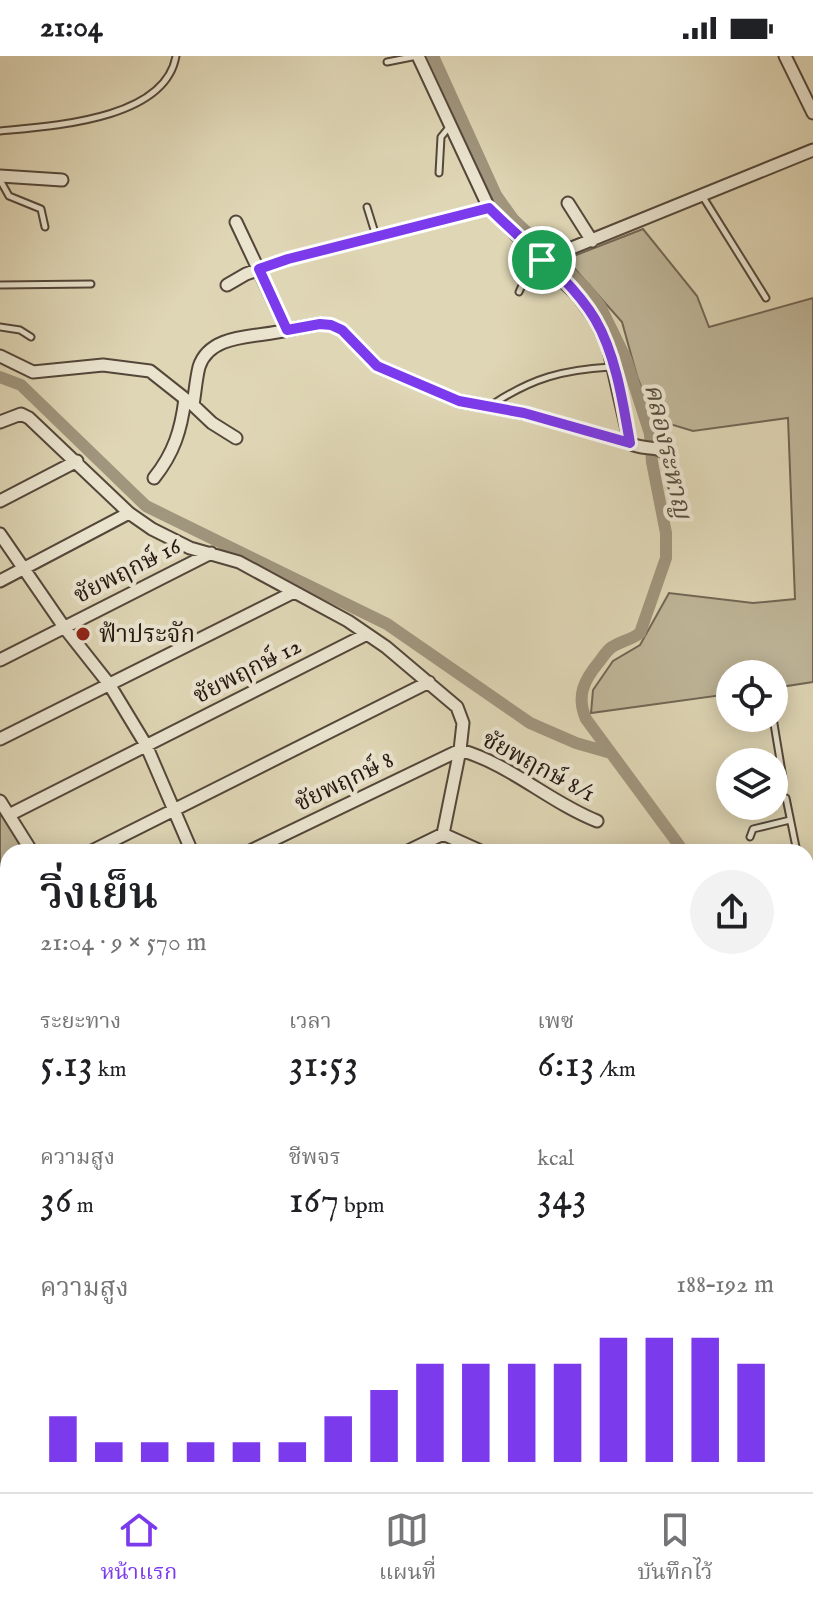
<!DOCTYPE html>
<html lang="th">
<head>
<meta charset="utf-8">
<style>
	body { margin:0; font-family:"IM FELL English","Noto Serif Thai",serif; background:#f2f2f2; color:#202124; height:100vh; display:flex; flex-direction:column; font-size:30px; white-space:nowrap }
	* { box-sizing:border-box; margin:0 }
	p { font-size:26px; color:#757577 }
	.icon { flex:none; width:44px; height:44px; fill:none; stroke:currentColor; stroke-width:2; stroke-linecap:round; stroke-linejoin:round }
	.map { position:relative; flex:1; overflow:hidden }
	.details { position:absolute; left:0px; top:788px; width:814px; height:648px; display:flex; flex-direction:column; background:#fff; border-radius:24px 24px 0 0; box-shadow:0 4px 20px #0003 }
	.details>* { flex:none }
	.buttons { position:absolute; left:716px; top:604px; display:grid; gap:16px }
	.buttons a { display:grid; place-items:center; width:72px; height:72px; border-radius:50%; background:#fff; box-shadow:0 4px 20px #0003; font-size:40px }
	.pin { position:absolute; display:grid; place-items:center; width:68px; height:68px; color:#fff; margin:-34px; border:4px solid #fff; border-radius:50%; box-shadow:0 2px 8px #0007 }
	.round { display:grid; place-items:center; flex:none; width:84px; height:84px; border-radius:42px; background:#f2f2f2 }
	.overview { display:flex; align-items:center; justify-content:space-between; height:136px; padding:0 40px }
	h1 { font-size:44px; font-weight:600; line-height:60px }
	.stats { display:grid; grid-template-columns:repeat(3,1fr); gap:12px; height:136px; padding:8px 40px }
	.stats div { display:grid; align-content:center }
	.stats b { font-size:40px; font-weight:600 }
	.stats small { font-size:22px; font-weight:400 }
	.stats p { font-size:22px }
	.chart { height:224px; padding:16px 40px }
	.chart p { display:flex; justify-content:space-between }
	.chart svg { width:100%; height:144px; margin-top:8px; stroke:#7c3aed; stroke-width:6 }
	.status { display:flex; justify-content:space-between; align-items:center; height:56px; padding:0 40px; background:#fff; direction:ltr }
	.status svg { height:22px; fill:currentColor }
	.tab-bar { display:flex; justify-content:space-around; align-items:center; height:112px; border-top:2px solid #e0e0e0; background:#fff; font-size:22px; color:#757577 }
	.tab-bar a { display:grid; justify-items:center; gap:4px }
	.tab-bar .selected { color:#7c3aed }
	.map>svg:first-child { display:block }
	.green { fill:#bfb699; stroke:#726655; stroke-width:2 }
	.water { fill:#a0957d; stroke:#6f6352; stroke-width:2 }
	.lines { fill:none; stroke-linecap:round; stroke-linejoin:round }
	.canal { stroke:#a0957d; stroke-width:12 }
	.lane-casing { stroke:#54473a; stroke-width:9 }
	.street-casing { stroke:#54473a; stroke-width:15 }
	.secondary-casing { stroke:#251711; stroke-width:20 }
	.lane { stroke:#eae4cf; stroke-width:5 }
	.street { stroke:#eae4cf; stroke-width:11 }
	.secondary { stroke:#eae4cf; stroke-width:16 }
	.route-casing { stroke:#fff; stroke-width:16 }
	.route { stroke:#7c3aed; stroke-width:10 }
	.poi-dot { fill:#8f2418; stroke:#eae4cf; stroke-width:3 }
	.labels { text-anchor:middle; stroke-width:8; stroke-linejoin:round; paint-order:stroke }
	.street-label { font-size:24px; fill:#251711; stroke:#eae4cf }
	.poi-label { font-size:24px; fill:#251711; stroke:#eae4cf; text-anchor:start }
	.water-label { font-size:26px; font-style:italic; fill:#56493c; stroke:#eae4cf }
</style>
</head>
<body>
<div class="status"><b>21:04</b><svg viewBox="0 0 49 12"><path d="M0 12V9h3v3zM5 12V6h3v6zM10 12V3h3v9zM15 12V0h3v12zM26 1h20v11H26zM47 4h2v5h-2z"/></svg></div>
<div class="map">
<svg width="813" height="1436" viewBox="0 0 813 1436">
	<rect width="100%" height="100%" fill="#dfd6b5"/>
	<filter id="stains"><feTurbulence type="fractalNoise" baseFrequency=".0025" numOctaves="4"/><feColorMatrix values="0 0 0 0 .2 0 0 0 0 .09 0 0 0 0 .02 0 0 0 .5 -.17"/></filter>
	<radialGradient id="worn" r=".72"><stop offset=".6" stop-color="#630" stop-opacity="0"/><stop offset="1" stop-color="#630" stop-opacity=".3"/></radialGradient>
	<path class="green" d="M643,173L697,240L709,271L813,242V626L774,632V618H730V638L591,657L593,634L613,605L640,589L669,537L753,547L795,543L788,362L693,375L653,363L637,320L622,266L566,203Z
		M0,754L27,796H8V996L0,1000Z
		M8,1103V1209L0,1210V1106Z
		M806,1106L813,1118V1154L806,1155Z
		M806,1161L813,1181V1396L806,1399Z
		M258,1428H498L460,1436H257Z"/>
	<path class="water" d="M806,995L813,1003V1118L806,1106Z
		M8,1209V1428H258L257,1436H0V1210Z
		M813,1396V1436H767L771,1428H806V1399Z"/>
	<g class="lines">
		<path class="canal" d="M433,0L496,139L513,163L585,231L600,250L626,303L650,378L652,406L666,477V502L640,577C631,584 621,585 612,591C607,594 603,601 599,606C584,624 576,640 586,663L684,796
			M0,321L21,329L146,450L387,568L530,667L576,687L611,697
			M806,964L813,973"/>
		<defs>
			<path id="lane" d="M387,6L417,0
				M0,75C52,70 165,64 176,0
				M439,117L441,81L450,70
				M0,124L9,140L41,153L45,171
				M703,141L766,242
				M367,151L376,180
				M0,229L91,228
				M519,236L524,225L541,205
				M0,271L20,274L31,281
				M493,348C533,322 562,314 610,311
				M773,662L783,722
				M786,742L797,796
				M750,781L753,773L790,764
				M806,826L812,845"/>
			<path id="street" d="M418,0L489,152L578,240L595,263L608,290L630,387C643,395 655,388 666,398L678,442
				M785,0L813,57
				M0,120L62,124
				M568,147L592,185
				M542,204L813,94
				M227,229L246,218L288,203L489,152
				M287,274L320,268L331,269L342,274L377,310L459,345L524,357L630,387
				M0,300L33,316L103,309L150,315L193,349L212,367L236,382
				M193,349C195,337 196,323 199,311C210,276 259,282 287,274L236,166
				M0,366L21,358L29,362L129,457L152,473L190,492L239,506L348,565L386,591L457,651L463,667L460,694L443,778
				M154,422C174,397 181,374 185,343
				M0,445L77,405
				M0,478L64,571L109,628L146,689L192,796
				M0,525L129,457
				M0,604L211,497
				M0,683L294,536
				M0,745L32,796
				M9,759L367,578
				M443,778L483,796
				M90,796L429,626
				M248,796L460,694C510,708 549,746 597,765
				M406,796L443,778
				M806,906H813
				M0,1057L8,1053
				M0,1079L8,1092"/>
			<path id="secondary" d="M806,850L813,846
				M516,1428L519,1436"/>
		</defs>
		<use href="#lane" class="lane-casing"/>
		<use href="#street" class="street-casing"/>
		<use href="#secondary" class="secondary-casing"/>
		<use href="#lane" class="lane"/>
		<use href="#street" class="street"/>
		<use href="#secondary" class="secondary"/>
	</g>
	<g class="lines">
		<defs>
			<path id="route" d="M489,152C523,186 571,223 595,263C616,299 623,347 630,387L524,357L459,345L377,310L342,274L331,269L320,268L287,274L259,213L288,203Z"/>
		</defs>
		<use href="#route" class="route-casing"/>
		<use href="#route" class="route"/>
	</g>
	<circle class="poi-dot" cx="83" cy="578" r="8"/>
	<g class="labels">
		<g class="street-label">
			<text transform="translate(127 514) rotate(-27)" y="8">ชัยพฤกษ์ 16</text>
			<text transform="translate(247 614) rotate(-27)" y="8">ชัยพฤกษ์ 12</text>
			<text transform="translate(539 710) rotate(28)" y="8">ชัยพฤกษ์ 8/1</text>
			<text transform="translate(344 725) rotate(-26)" y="8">ชัยพฤกษ์ 8</text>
		</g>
		<g class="poi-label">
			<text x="99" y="586">ฟ้าประจัก</text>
		</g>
		<g class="water-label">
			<text transform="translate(669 395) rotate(77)" y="9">คลองระหาญ</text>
		</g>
	</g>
	<rect width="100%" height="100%" filter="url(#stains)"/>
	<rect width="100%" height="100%" fill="url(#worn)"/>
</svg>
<div class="buttons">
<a><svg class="icon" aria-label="locate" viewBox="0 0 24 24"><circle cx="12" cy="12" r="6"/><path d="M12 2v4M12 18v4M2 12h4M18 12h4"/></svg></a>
<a><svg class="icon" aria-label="layers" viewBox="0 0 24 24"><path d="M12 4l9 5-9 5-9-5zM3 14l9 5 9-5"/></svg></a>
</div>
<div class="pin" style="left:542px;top:204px;background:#1e9e55"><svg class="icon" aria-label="arrive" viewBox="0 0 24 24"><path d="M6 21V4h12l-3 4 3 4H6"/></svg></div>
<section class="details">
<div class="overview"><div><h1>วิ่งเย็น</h1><p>21:04 · 9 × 570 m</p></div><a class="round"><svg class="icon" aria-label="share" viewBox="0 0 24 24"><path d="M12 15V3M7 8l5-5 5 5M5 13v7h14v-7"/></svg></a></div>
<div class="stats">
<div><p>ระยะทาง</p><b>5.13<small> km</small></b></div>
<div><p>เวลา</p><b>31:53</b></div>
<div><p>เพซ</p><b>6:13<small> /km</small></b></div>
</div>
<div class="stats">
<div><p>ความสูง</p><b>36<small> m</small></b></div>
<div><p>ชีพจร</p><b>167<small> bpm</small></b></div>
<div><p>kcal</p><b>343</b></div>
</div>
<div class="chart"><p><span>ความสูง</span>188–192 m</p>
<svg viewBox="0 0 160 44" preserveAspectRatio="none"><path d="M5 44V30M15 44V38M25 44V38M35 44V38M45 44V38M55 44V38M65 44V30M75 44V22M85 44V14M95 44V14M105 44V14M115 44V14M125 44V6M135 44V6M145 44V6M155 44V14"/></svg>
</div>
</section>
</div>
<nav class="tab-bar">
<a class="selected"><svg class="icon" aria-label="home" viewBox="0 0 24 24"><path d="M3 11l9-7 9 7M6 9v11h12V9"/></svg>หน้าแรก</a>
<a><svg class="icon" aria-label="map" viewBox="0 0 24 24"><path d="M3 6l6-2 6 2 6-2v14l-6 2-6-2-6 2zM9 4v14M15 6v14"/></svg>แผนที่</a>
<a><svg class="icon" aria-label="saved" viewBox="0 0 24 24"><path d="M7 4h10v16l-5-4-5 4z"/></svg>บันทึกไว้</a>
</nav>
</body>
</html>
